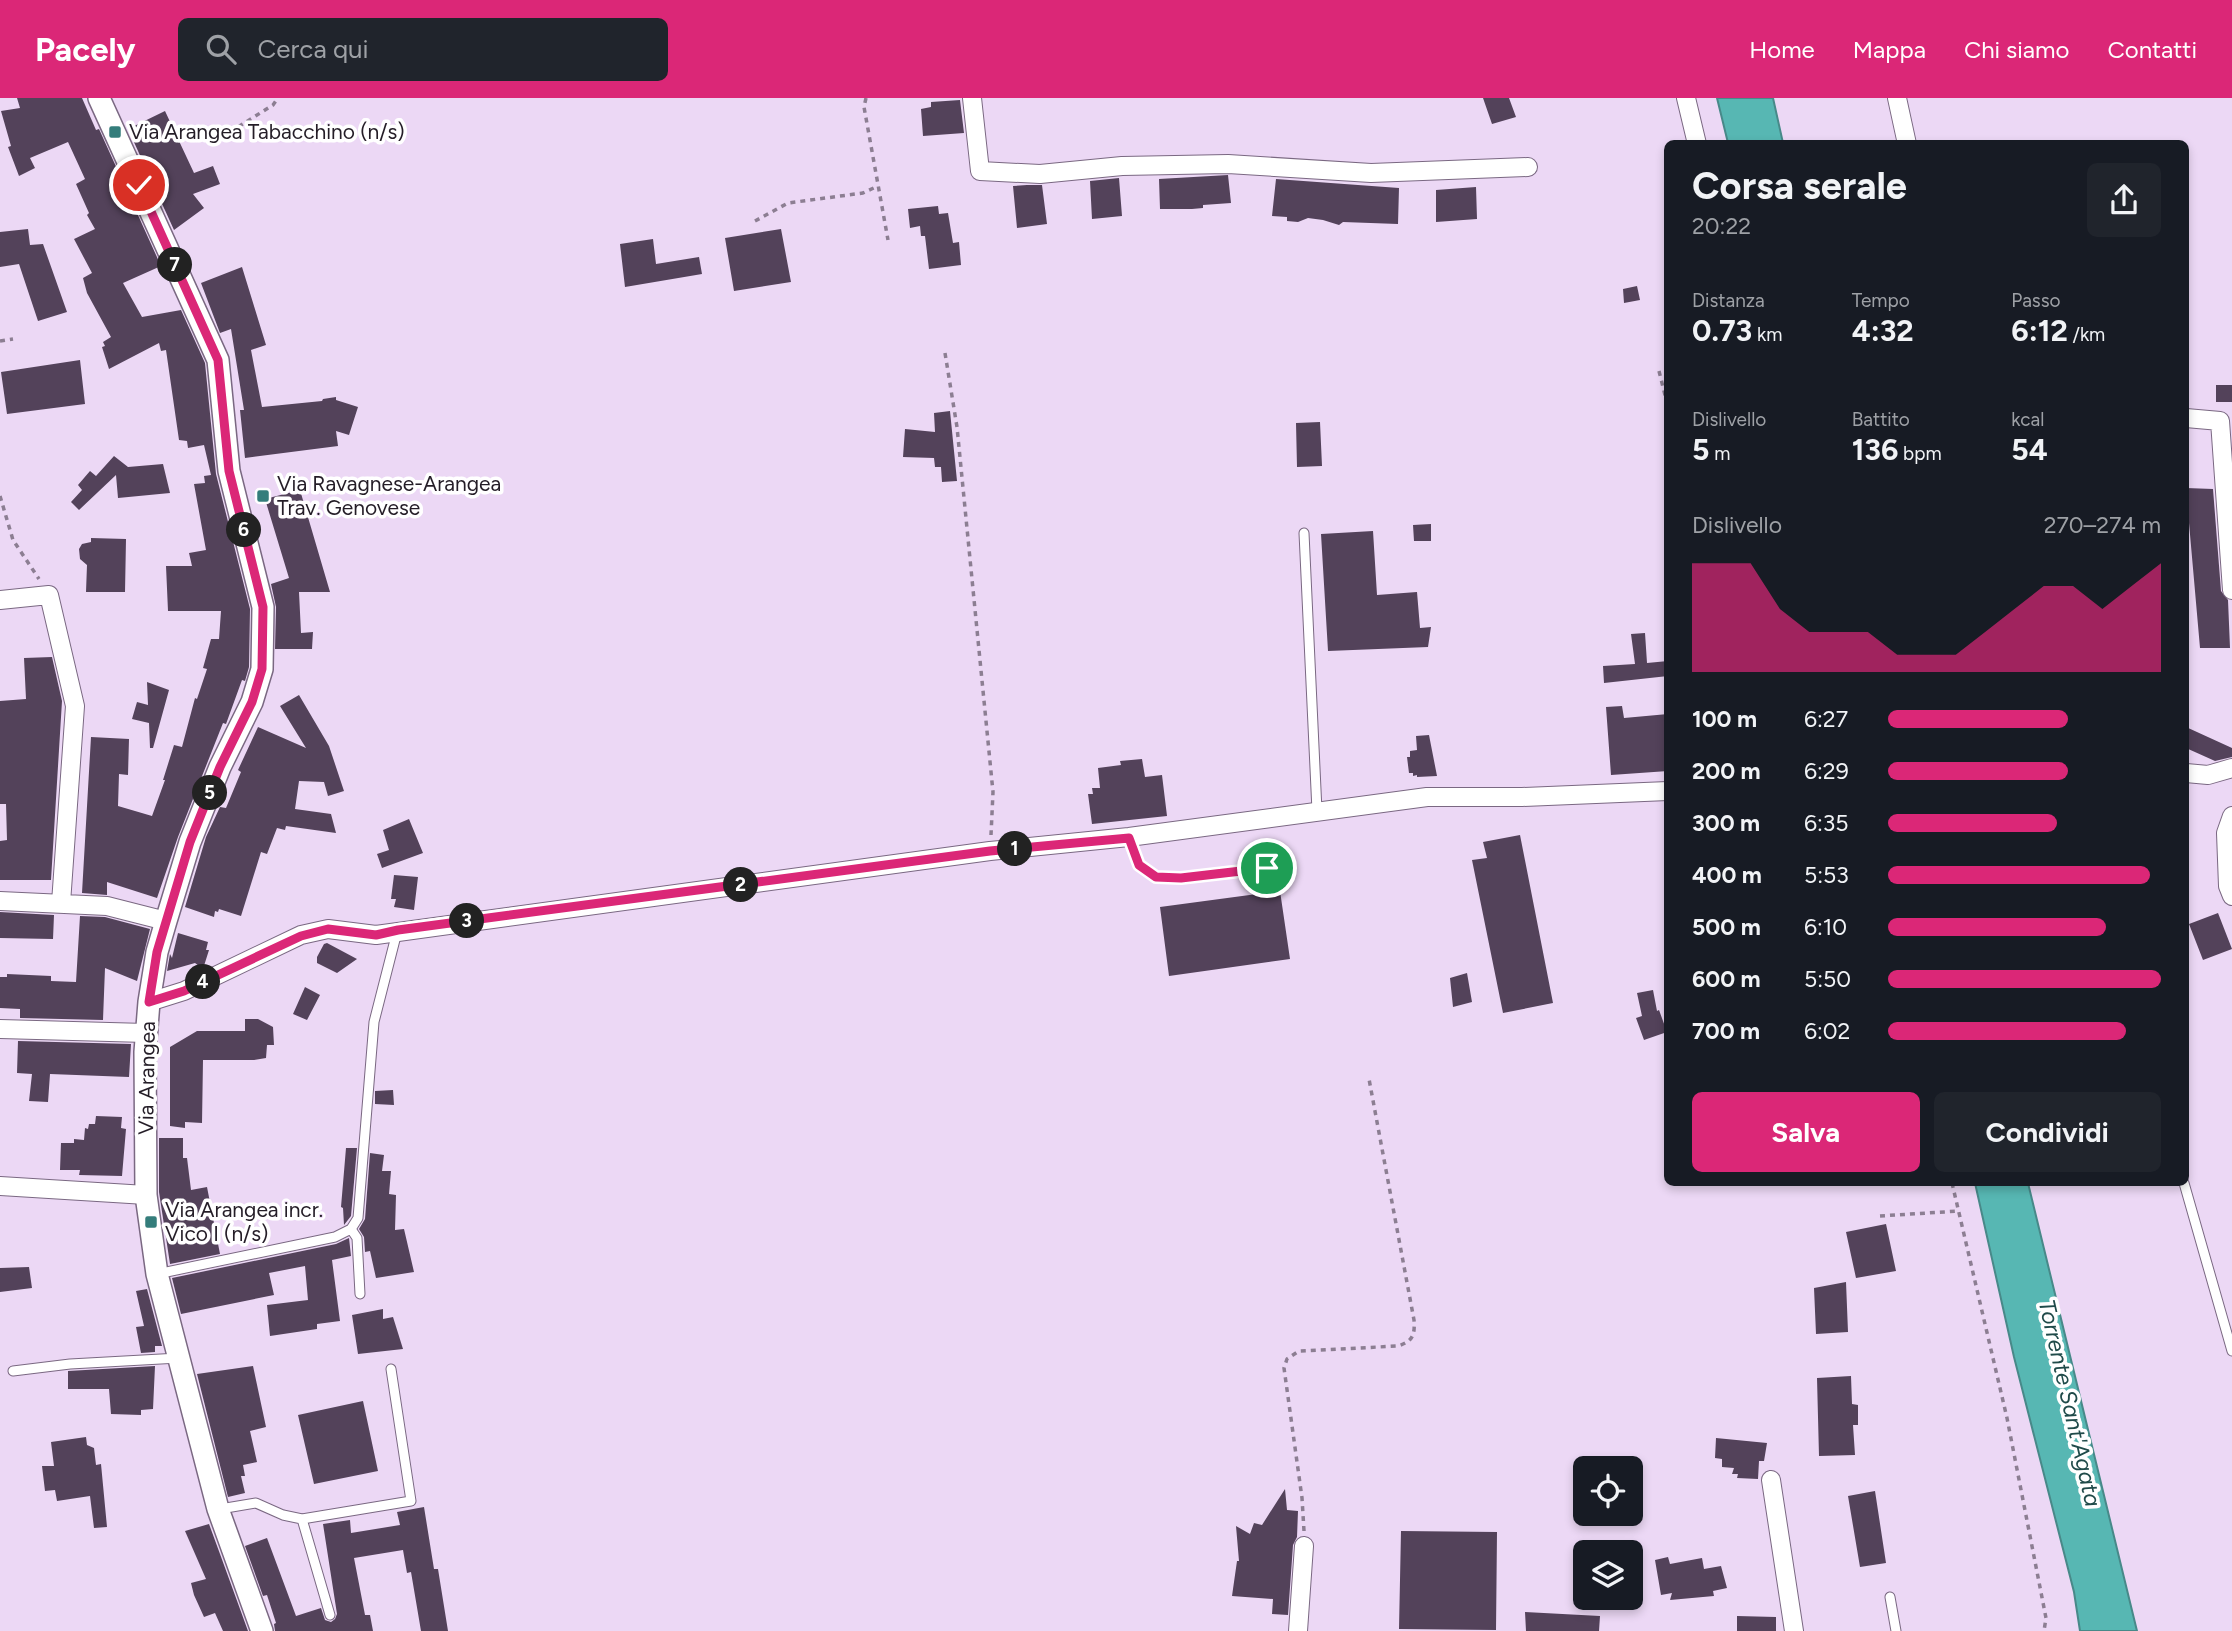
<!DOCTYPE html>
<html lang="it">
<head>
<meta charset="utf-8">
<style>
	body { margin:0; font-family:Figtree,sans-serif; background:#20242c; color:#f1f3f6; height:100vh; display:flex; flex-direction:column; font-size:26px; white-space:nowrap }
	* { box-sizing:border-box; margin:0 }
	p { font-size:23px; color:#9ea1a6 }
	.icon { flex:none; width:38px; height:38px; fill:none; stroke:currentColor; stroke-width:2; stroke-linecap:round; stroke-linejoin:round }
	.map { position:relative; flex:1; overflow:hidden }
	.sheet { position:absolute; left:1664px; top:42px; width:525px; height:1046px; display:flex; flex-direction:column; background:#171b24; border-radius:10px; box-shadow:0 4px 10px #0003 }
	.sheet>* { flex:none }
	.controls { position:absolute; left:1573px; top:1358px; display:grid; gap:14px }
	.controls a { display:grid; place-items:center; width:70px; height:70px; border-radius:10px; background:#171b24; box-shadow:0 4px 10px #0003; font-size:35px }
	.pin { position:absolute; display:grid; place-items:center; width:60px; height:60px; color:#fff; margin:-30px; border:4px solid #fff; border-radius:50%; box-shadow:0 2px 7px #0007 }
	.km { position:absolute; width:35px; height:35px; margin:-18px; border-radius:50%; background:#222; color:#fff; font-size:19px; line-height:35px; text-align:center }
	.round { display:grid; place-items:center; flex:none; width:74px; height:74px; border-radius:10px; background:#20242c }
	.summary { display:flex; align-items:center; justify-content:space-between; height:119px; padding:0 28px }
	h1 { font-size:38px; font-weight:700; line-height:52px }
	.stats { display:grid; grid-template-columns:repeat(3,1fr); gap:10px; height:119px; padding:7px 28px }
	.stats div { display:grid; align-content:center }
	.stats b { font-size:30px; font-weight:700 }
	.stats small { font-size:19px; font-weight:400 }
	.stats p { font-size:19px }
	.chart { height:196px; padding:14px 28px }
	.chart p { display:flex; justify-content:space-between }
	.chart svg { width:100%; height:126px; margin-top:7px; fill:#db2777; opacity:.7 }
	.action { display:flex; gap:14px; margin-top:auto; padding:14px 28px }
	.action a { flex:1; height:80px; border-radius:10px; background:#db2777; color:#fff; font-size:28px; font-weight:700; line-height:80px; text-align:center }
	.action a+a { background:#20242c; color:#f1f3f6 }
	ul { padding:0 28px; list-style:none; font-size:23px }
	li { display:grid; grid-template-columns:112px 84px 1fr; align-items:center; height:52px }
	li i { height:18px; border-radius:9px; background:#db2777 }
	header { display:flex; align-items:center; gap:42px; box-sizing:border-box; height:98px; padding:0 35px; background:#db2777; color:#fff }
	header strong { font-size:33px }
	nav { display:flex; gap:38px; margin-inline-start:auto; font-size:24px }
	.search { width:490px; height:63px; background:#20242c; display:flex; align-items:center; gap:18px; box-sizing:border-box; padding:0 24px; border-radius:10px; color:#9ea1a6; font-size:26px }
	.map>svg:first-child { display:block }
	.water { fill:#57b7b3; stroke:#488989; stroke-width:2 }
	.building { fill:#53425a }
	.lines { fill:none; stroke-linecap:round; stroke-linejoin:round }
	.service-casing { stroke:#7a6882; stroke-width:11 }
	.minor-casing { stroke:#7a6882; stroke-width:20 }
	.tertiary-casing { stroke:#7a6882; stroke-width:24 }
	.path { stroke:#8c7e92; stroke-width:3.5; stroke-dasharray:5 5; stroke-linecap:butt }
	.service { stroke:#fff; stroke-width:9 }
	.minor { stroke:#fff; stroke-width:18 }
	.tertiary { stroke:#fff; stroke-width:21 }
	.route-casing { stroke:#fff; stroke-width:14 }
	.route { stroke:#db2777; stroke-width:9 }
	.poi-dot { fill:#347d7b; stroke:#fff; stroke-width:2.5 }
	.labels { text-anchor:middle; stroke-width:7; stroke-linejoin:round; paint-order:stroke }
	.poi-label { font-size:21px; fill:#241d27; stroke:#fff; text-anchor:start }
	.street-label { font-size:21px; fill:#241d27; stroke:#fff }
	.water-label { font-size:23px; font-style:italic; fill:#204b4a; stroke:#fff }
</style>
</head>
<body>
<header>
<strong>Pacely</strong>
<div class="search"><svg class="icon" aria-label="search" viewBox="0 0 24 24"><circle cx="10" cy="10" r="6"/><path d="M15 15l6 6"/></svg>Cerca qui</div>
<nav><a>Home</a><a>Mappa</a><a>Chi siamo</a><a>Contatti</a></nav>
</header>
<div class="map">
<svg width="2232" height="1533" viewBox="0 0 2232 1533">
	<rect width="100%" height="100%" fill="#ecd8f5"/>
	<path class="water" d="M1717,0H1773L1783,45H1728Z
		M1975,1085H2028L2137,1533H2080L2074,1494L2014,1259Z"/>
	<path class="building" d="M17,0H82L96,32L99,31L161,168L123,185L142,219L181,212L205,265L216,376L250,511L249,569L245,583L242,582L226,626L223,625L178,739L157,800L107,784V797L82,795L91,639L129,641L128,677L119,676L118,708L152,718L165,682H163L174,647L182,649L195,600L197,601L207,571L203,570L211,541H219L221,513H168L166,468H192L189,455L206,452L194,386L205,385L204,378L211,377L204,347L188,350L187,343L179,342L166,252L161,253L159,245L109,271L102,249L105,248L103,244L111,239L87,195L83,180L92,175L74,141L95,131L87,117L89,115L76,86L85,81L68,44L30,60L35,70L19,78L8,49L11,48L1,13L20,10Z
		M1483,0H1509L1516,19L1492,26Z
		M960,2L964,35L923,38L921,11L931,9V4Z
		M165,13L194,75L213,68L220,86L193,96L204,110L174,132L128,31Z
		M1228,77L1231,105L1203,107V110L1192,111H1160L1159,81Z
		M1119,80L1122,118L1092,121L1090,83Z
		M1276,81L1399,90L1398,126L1343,124L1339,127L1323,122L1308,120L1298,124L1287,123V119L1272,118Z
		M1027,87H1042L1047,126L1017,130L1013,88Z
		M1476,89L1477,121L1436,124V92Z
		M938,108L939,116L948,115L953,145L959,144L961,167L929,171L925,138H921L920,128L910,130L908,111Z
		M28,131L30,147L43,146L67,214L38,223L19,166L0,169V134Z
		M781,131L791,184L734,193L725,140Z
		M653,141L656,166L699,159L702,176L625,189L620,146Z
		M242,169L266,247L251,252L262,309L322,303L323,301L336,299V302L358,309L349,337L336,333L338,348L245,360L240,312H244L231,231L220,235L201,185Z
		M1637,188L1640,202L1624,205L1623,191Z
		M80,262L85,306L7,316L1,274Z
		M2216,287H2232V304H2216Z
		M950,313L957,383L942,384L941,369H935L934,360L903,359L905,331L935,334L934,315Z
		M1320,324L1322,368L1297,369L1296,325Z
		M114,358L128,369L163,366L170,395L118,400L116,377L79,412L71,404L82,392L78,387L90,373L96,378Z
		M2186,390L2213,391L2221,493L2228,502L2230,550H2200L2189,425H2186Z
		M300,392L330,494H299L301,535L313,534L312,551H275L276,509L271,486L289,480L265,401Z
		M1431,426V443H1414L1413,427Z
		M1373,433L1377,497L1417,494L1420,530L1431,529L1428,549L1328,553L1321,436Z
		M91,440L126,441L125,494H86L87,467L80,461L79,451L82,446L91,444Z
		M1645,535L1647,565L1668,563V578L1604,585L1603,568L1635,566L1631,536Z
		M52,559L62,603L51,782H0V743L7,742L6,706H0V603L26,601L24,560Z
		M147,584L169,592L153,650H150L149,625L132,621L137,604L148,607Z
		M299,597L329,648L344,693L328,698L324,684L299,683L295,711L331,716L336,735L286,728L285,732L277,730L267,756L261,754L241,818L219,811L218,814L215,813L214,819L185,809L206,739L220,709L226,710L241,674L238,672L258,629L306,650L280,608Z
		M1622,608L1624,620L1668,616V673L1611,677L1606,609Z
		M2186,629L2232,650V659L2215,663L2186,650Z
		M1429,637L1437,678L1417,679V677L1413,678V675H1409L1407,659H1410V653L1417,652L1416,638Z
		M1142,661L1145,679L1162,677L1167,718L1092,726L1088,696H1093L1092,690H1100L1098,670L1121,667L1120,663Z
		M409,721L423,755L382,770L377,756L389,752L383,732Z
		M1520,737L1553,905L1503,915L1472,762L1487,760L1483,744Z
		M394,777L418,779L414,812L394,809L396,801H391Z
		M1280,793L1290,861L1169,878L1160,809Z
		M0,814L54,817L53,841L0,840Z
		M2218,815L2232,851L2203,862L2189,826Z
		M80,818L105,819L150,831L137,883L105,870L103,922L20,920V911L0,910V879H7V876L51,878V883L76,884Z
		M178,835L208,844L206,852H209L203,871L195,865L167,873L170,856L172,860Z
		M327,845L357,861L337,875L317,865V859L324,846Z
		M1467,875L1472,904L1453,909L1450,880Z
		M305,889L320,897L307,922L293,916Z
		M1653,892L1657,913L1659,912L1667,934L1644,942L1636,920L1642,918L1637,895Z
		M245,921H258L273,929L274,947H267L266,960L254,962H203L202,1025L185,1024V1030L170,1028V949L197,933H245Z
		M18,943L131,946L129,979L50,976L48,1004L29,1003L32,976L17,975Z
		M393,992L394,1007L375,1006V993Z
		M96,1018L122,1019L121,1030L126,1031L122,1078L79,1077L80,1072H60L61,1045H74V1041L84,1042L85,1030L88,1031L89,1026H95Z
		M159,1040H183V1060H187L191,1092L207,1089L220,1156L170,1166L159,1094Z
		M346,1050H357L351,1118L344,1127L343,1110L341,1109Z
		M370,1055L384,1057L382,1073H391L389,1096L396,1097L395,1132L404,1131L414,1174L376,1180L370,1153L365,1154L364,1139L359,1131L365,1121Z
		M1886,1126L1896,1173L1856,1180L1846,1134Z
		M349,1140L351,1158L332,1162L340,1223L317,1226V1231L270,1238L267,1207L308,1202L305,1168L269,1175L274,1197L181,1216L172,1180L336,1146Z
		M29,1169L32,1190L0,1194V1170Z
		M1846,1184L1848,1234L1816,1236L1814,1190Z
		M147,1191L162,1248H155V1254L141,1255L136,1229L144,1228L136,1193Z
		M383,1211V1221L393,1219L403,1251L358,1256L352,1217Z
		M155,1268L153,1311L141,1312V1317L111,1316L109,1291H68V1273Z
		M253,1268L266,1329L250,1333L257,1364L243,1367L245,1378H241L245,1395L228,1399L197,1276Z
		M1851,1278L1852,1306L1858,1307V1327H1853L1855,1357L1819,1358L1817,1280Z
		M363,1303L378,1373L314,1386L298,1317Z
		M86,1339L87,1347L94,1350L96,1367L101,1366L107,1429L94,1430L90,1398L57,1403L55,1392L45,1393L42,1368H54L51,1344Z
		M1716,1340L1767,1345L1764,1363H1759L1758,1381L1737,1380L1738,1376H1732L1734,1370L1722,1369V1361L1715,1360Z
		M1285,1391L1287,1412L1298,1413L1297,1439L1293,1447L1288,1517L1272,1516L1273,1501L1232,1498L1237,1463H1239L1236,1428L1250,1436L1254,1425L1262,1427Z
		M1875,1393L1886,1465L1860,1469L1848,1398Z
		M424,1409L434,1471H438L448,1533H421L411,1474L407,1475L403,1452L354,1460L365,1517H370L373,1533H275L274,1526L276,1525L267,1497L263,1498L245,1448L267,1440L296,1518L321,1510L325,1522L331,1524L335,1521L337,1516L323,1426L350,1422L351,1435L400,1427L397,1414Z
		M209,1426L220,1456L248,1533H223L215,1515L204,1519L194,1497L191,1485L206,1481L185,1433Z
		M1401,1433L1497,1434L1496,1532L1399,1531Z
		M1668,1459L1670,1466L1702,1460L1704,1471L1721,1468L1727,1490L1713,1493L1714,1498L1670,1502L1672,1495L1661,1497L1655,1462Z
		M1525,1514L1600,1518L1599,1533H1526Z
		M1737,1518L1776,1519V1533H1737Z"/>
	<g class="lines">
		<defs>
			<path id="service" d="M1304,435L1317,713
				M1129,739L1139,767L1156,779L1181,780L1267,770
				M2184,1085L2232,1253
				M351,1131L357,1140L360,1196
				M157,1176L335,1139L351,1131L358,1120L374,924L397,834
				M13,1273L70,1266L179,1260
				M220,1411L256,1405L283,1417L302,1421L330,1517
				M302,1421L411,1403L391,1271
				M1890,1499L1896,1533"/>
			<path id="minor" d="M972,0L980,73L1040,76L1122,68L1228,66L1371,75L1528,69
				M1686,0L1697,46
				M1897,0L1907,46
				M2186,320L2220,323L2232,492
				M0,502L49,497L75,608L61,805
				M2186,675L2208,677L2232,670
				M2232,718L2226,735L2228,788L2232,798
				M0,803L107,808L166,823
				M149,904L184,893L301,837L328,831L376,837L990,753L1129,739L1427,699H1522L1668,693
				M0,931L146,935
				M0,1088L146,1097
				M1771,1382L1794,1533
				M1298,1533L1304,1448"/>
			<path id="tertiary" d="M99,0L218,262L229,373L263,509L262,571L252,604L220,669L190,744L166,823L157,854L149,904L145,954L146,1097L157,1176L218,1411L262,1533"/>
		</defs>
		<use href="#service" class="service-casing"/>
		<use href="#minor" class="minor-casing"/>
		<use href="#tertiary" class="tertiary-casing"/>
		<path class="path" d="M866,0L864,9L888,142
			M230,34L273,7L278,0
			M755,123L788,105L863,95L878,88
			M0,243L13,241
			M945,255L957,329L993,694L991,737
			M1659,273L1668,309
			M0,398L13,442L39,481
			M1952,1085L2007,1320L2046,1520L2044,1533
			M1880,1118L1959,1113
			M1304,1433L1302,1400L1284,1270L1287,1261L1299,1253L1398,1248C1413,1243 1415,1237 1414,1222L1369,981"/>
		<use href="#service" class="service"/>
		<use href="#minor" class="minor"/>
		<use href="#tertiary" class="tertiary"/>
	</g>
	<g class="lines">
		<defs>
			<path id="route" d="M139,87L218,262L229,373L263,509L262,571L252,604L220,669L190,744L157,854L149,904L184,893L301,838L328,831L376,837L398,832L990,753L1129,740L1139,767L1156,779L1181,780L1267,770"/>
		</defs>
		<use href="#route" class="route-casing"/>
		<use href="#route" class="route"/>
	</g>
	<g class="poi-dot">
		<rect x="108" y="27" width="14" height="14" rx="3.5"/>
		<rect x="256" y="391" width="14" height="14" rx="3.5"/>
		<rect x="144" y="1117" width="14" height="14" rx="3.5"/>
	</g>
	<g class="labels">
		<g class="poi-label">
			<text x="129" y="41">Via Arangea Tabacchino (n/s)</text>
			<text x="277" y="393">Via Ravagnese-Arangea<tspan x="277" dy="24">Trav. Genovese</tspan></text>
			<text x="165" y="1119">Via Arangea incr.<tspan x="165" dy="24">Vico I (n/s)</tspan></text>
		</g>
		<g class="street-label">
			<text transform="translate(147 980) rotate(-89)" y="7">Via Arangea</text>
		</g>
		<g class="water-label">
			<text transform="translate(2070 1305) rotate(77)" y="8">Torrente Sant'Agata</text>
		</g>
	</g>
</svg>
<div class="controls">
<a><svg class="icon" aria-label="locate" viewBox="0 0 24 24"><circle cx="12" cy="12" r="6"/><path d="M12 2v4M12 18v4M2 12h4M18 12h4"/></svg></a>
<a><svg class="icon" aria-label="layers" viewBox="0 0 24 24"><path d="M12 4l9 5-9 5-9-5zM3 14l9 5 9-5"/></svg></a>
</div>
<div class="pin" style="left:1267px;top:770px;background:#1e9e55"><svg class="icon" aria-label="arrive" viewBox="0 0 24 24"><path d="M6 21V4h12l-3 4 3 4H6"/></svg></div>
<div class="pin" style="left:139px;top:87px;background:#d93025"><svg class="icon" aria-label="check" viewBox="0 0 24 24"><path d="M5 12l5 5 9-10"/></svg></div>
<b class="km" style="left:1015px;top:751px">1</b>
<b class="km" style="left:741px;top:787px">2</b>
<b class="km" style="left:467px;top:823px">3</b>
<b class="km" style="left:203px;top:884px">4</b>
<b class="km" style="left:210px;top:695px">5</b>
<b class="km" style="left:244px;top:432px">6</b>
<b class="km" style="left:175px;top:167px">7</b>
<section class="sheet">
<div class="summary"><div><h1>Corsa serale</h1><p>20:22</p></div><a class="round"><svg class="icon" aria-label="share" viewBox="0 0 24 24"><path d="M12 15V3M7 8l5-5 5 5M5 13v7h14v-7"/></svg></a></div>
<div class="stats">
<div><p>Distanza</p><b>0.73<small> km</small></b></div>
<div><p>Tempo</p><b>4:32</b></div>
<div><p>Passo</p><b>6:12<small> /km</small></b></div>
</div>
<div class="stats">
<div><p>Dislivello</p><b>5<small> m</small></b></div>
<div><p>Battito</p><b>136<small> bpm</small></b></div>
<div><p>kcal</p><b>54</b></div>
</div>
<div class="chart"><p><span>Dislivello</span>270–274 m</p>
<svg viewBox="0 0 160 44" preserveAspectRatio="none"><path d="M0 44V6L10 6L20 6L30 22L40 30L50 30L60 30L70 38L80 38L90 38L100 30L110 22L120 14L130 14L140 22L150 14L160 6V44z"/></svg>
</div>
<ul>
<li><b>100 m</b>6:27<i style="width:66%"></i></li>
<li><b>200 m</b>6:29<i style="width:66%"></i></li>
<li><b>300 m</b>6:35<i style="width:62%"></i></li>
<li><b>400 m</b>5:53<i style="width:96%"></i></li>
<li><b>500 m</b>6:10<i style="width:80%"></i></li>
<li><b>600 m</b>5:50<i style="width:100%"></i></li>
<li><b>700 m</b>6:02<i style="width:87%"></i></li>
</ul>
<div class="action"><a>Salva</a><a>Condividi</a></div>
</section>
</div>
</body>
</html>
